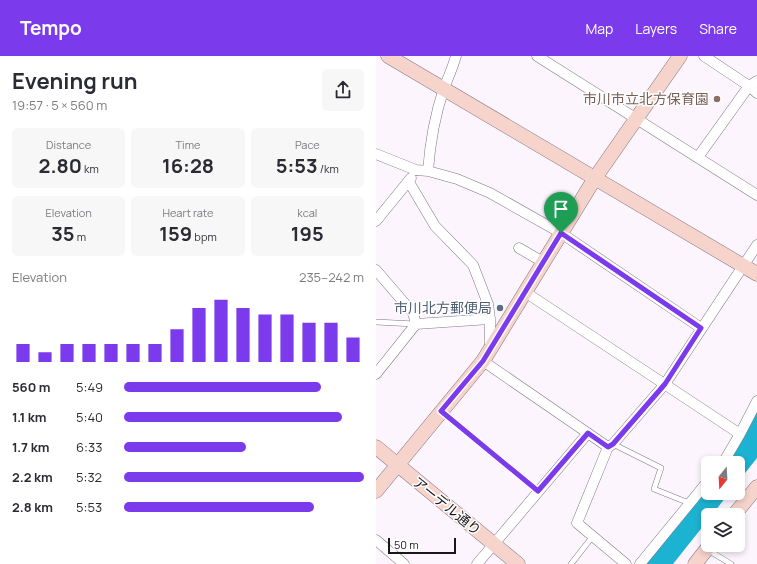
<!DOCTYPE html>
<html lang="en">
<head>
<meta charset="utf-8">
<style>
	body { margin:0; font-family:Manrope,"Noto Sans JP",sans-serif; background:#f7f7f7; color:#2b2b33; height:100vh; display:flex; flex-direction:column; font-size:15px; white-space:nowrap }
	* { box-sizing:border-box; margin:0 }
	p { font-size:13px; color:#7c7c81 }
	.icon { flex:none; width:22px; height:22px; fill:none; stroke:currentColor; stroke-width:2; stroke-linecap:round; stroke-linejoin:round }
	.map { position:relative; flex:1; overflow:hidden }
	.panel { display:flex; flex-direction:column; background:#fff; width:376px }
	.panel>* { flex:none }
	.needle { width:26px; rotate:198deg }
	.tools { position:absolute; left:325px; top:400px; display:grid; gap:8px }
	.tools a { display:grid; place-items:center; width:44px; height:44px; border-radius:6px; background:#fff; box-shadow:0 2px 6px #0003; font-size:20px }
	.scale { position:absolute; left:12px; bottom:10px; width:68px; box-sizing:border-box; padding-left:4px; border:2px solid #1a161b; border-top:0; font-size:11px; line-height:14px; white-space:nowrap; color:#1a161b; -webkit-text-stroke:3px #fff; paint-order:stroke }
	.pin { position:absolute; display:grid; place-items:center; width:34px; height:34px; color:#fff; margin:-41px -17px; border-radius:50% 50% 50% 0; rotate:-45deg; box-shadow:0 0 4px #0007 }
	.pin .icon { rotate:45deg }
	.round { display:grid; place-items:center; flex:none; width:42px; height:42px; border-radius:6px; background:#f7f7f7 }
	.summary { display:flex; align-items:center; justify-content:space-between; height:68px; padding:0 12px }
	h1 { font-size:22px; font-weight:700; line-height:30px }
	.figures { display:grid; grid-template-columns:repeat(3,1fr); gap:6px; height:68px; padding:4px 12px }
	.figures div { display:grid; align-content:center; border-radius:6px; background:#f7f7f7; text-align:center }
	.figures b { font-size:20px; font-weight:700 }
	.figures small { font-size:11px; font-weight:400 }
	.figures p { font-size:11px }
	.chart { height:112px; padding:8px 12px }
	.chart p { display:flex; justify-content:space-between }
	.chart svg { width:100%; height:72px; margin-top:4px; stroke:#7c3aed; stroke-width:6 }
	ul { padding:0 12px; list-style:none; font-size:13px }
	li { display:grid; grid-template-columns:64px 48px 1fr; align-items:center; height:30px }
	li i { height:10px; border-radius:5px; background:#7c3aed }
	header { display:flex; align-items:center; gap:24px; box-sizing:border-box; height:56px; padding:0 20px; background:#7c3aed; color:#fff }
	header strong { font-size:19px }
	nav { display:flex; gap:22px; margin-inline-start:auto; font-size:14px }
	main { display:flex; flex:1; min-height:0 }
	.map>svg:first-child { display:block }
	.water { fill:#1cb2d2 }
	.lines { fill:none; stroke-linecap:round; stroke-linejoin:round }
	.lane-casing { stroke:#807682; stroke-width:6 }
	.street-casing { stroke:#807682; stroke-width:11 }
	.secondary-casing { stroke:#807682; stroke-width:15 }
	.lane { stroke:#fff; stroke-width:5 }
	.street { stroke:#fff; stroke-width:10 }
	.secondary { stroke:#f6d4cc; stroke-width:14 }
	.route-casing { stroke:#fff; stroke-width:8 }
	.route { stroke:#7c3aed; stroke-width:5 }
	.education-dot { fill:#8d6e63; stroke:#fff; stroke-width:1.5 }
	.service-dot { fill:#5c6f8a; stroke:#fff; stroke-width:1.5 }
	.labels { text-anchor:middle; stroke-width:3; stroke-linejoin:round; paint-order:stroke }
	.education-label { font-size:14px; fill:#785e54; stroke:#fff; text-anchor:end }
	.service-label { font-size:14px; fill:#4e5e75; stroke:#fff; text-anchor:end }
	.street-label { font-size:14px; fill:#1a161b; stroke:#fff }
</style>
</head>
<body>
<header>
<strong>Tempo</strong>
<nav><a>Map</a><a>Layers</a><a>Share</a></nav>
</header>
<main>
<section class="panel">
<div class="summary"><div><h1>Evening run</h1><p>19:57 · 5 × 560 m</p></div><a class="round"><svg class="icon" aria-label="share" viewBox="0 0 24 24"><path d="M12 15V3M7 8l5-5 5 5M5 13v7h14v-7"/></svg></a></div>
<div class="figures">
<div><p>Distance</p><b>2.80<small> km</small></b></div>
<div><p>Time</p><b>16:28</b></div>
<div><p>Pace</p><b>5:53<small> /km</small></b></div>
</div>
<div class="figures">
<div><p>Elevation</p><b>35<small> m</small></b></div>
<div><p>Heart rate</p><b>159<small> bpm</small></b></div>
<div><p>kcal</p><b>195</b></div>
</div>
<div class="chart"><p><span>Elevation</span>235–242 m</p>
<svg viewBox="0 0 160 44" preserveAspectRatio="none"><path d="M5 44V33M15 44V38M25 44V33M35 44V33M45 44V33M55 44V33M65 44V33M75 44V24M85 44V11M95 44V6M105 44V11M115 44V15M125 44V15M135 44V20M145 44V20M155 44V29"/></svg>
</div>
<ul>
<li><b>560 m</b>5:49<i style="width:82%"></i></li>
<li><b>1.1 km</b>5:40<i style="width:91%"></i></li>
<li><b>1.7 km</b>6:33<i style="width:51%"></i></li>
<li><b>2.2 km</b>5:32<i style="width:100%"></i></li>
<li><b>2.8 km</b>5:53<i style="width:79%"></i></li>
</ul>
</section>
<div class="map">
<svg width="381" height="508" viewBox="0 0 381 508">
	<rect width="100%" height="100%" fill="#fdf5fe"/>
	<path class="water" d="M381,356V402L362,426V407H349L367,382Z
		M332,429V437H353L336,459H332V464L297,508H270Z"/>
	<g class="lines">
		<defs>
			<path id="lane" d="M0,266L39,268
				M66,356L161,435
				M237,388L285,412L278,433L313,447
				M332,494L355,508
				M195,508L217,480"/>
			<path id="street" d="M161,0L381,139
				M328,0L373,30L381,37
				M0,98L40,114L52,115L81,123L114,137L185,177L325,272
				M322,101L373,30L381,25
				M52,115C54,87 59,59 68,32C72,22 77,11 80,0
				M33,126L59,170L97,209L112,248L114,263V293
				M0,165L35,122
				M143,192L167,206
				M0,214L37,257L40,268
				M149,236L364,378
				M107,305L232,391
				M0,318L40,268L114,263
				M347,407L364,378L381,345
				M0,484L28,508
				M101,508L212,377
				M250,508L201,467L232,391L237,388L289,328L381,189
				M264,508L332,425"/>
			<path id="secondary" d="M12,0L381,218
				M0,391L142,508
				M0,435L107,305L219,122L304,0
				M358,459L381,431
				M319,508L334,489"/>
		</defs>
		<use href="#lane" class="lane-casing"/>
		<use href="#street" class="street-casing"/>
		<use href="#secondary" class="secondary-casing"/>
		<use href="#lane" class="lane"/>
		<use href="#street" class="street"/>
		<use href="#secondary" class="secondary"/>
	</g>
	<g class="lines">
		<defs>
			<path id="route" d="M185,177L325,272L289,328L237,388L232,391L212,377L162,435L65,355L107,305Z"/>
		</defs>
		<use href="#route" class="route-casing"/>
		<use href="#route" class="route"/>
	</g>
	<circle class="education-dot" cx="341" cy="43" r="4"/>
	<circle class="service-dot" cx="124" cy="252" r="4"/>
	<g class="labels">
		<g class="education-label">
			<text x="333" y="48">市川市立北方保育園</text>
		</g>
		<g class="service-label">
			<text x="116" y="257">市川北方郵便局</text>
		</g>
		<g class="street-label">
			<text transform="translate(71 450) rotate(39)" y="5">アーデル通り</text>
		</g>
	</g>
</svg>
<div class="tools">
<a><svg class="needle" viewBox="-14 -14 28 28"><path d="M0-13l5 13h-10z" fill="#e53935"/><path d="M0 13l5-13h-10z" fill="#7c7c81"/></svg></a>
<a><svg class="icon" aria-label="layers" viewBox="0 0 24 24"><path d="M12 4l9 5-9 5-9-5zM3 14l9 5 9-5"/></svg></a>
</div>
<div class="scale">50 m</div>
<div class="pin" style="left:185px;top:177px;background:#1e9e55"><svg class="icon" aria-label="arrive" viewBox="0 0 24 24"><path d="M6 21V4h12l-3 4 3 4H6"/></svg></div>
</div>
</main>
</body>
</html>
